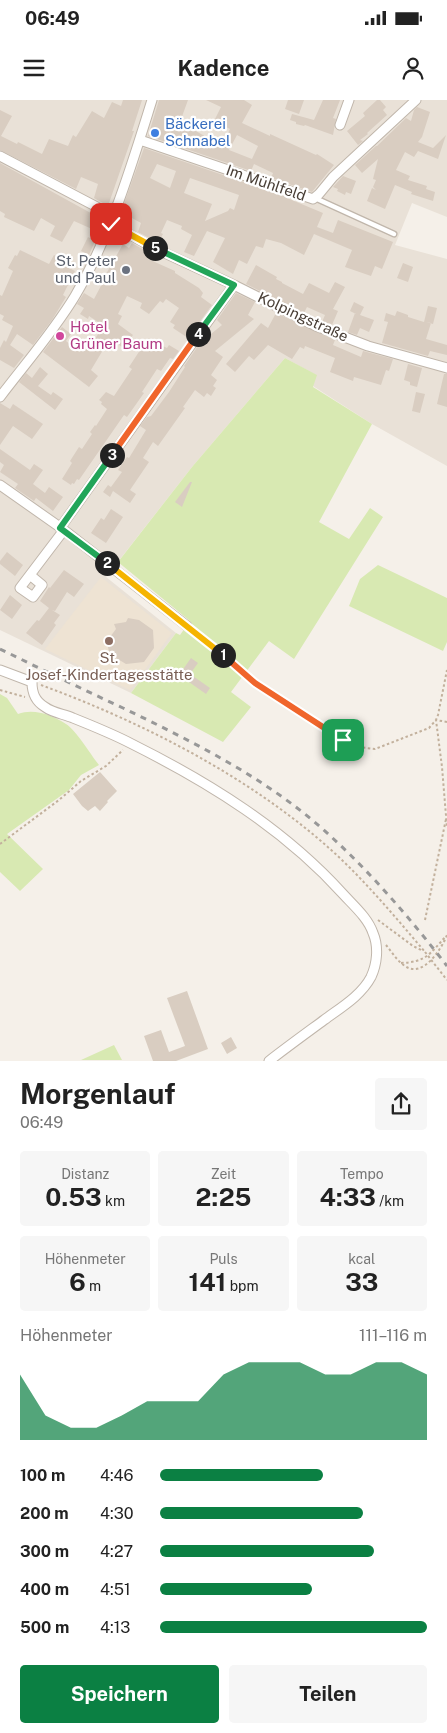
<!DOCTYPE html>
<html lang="de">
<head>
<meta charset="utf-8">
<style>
	body { margin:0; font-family:"Public Sans",sans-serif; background:#f6f6f6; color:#222; height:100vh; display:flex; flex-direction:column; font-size:19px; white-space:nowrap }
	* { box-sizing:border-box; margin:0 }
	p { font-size:16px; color:#767676 }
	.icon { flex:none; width:28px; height:28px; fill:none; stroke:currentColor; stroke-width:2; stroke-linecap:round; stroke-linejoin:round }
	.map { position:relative; height:961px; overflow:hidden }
	.sheet { display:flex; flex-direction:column; background:#fff; flex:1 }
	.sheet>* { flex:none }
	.pin { position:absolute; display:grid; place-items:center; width:42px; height:42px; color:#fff; margin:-21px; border-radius:10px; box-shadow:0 2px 8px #0006 }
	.km { position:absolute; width:25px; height:25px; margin:-12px; border-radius:50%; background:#222; color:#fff; font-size:14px; line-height:25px; text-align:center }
	.round { display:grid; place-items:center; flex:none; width:52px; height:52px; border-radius:5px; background:#f6f6f6 }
	.head { display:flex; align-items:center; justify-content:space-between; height:85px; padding:0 20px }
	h1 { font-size:28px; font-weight:700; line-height:38px }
	.metrics { display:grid; grid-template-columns:repeat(3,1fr); gap:8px; height:85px; padding:5px 20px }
	.metrics div { display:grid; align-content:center; border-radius:5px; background:#f6f6f6; text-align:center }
	.metrics b { font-size:25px; font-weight:700 }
	.metrics small { font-size:14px; font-weight:400 }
	.metrics p { font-size:14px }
	.chart { height:140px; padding:10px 20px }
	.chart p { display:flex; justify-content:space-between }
	.chart svg { width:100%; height:90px; margin-top:5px; fill:#0b8043; opacity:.7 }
	.button { display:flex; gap:10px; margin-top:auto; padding:10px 20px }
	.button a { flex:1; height:58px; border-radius:5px; background:#0b8043; color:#fff; font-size:20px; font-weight:700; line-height:58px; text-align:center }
	.button a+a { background:#f6f6f6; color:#222 }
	ul { padding:0 20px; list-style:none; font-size:16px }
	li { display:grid; grid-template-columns:80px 60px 1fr; align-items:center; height:38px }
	li i { height:12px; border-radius:6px; background:#0b8043 }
	.status { display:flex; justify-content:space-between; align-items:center; height:35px; padding:0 25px; background:#fff; direction:ltr }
	.status svg { height:14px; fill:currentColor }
	header { display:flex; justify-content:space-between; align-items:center; height:65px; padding:0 20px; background:#fff; font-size:22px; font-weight:700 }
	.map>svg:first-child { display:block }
	.residential { fill:#e9e1d7 }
	.education { fill:#eee3d3 }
	.green { fill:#d8e9b2 }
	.building { fill:#d9cdc1; fill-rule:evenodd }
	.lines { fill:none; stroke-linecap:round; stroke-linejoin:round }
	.lane-casing { stroke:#c0b6ab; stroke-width:7 }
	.street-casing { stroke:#c0b6ab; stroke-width:11 }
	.path { stroke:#c2b09c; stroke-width:2; stroke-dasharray:2.5 2.5; stroke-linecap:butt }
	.lane { stroke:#fff; stroke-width:4.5 }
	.street { stroke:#fff; stroke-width:9 }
	.rail { stroke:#989898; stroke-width:3; stroke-dasharray:6 6; stroke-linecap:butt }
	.path-bridge { stroke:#c2b09c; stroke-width:2; stroke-dasharray:2.5 2.5; stroke-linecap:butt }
	.split-1-casing { stroke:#fff; stroke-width:10 }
	.split-2-casing { stroke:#fff; stroke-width:10 }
	.split-3-casing { stroke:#fff; stroke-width:10 }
	.split-4-casing { stroke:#fff; stroke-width:10 }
	.split-5-casing { stroke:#fff; stroke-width:10 }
	.split-6-casing { stroke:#fff; stroke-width:10 }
	.split-1 { stroke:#f0652b; stroke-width:6 }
	.split-2 { stroke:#f5b400; stroke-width:6 }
	.split-3 { stroke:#22a559; stroke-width:6 }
	.split-4 { stroke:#f0652b; stroke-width:6 }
	.split-5 { stroke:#22a559; stroke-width:6 }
	.split-6 { stroke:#f5b400; stroke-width:6 }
	.shop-dot { fill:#3f7fe0; stroke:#fff; stroke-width:2 }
	.worship-dot { fill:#6b7280; stroke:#fff; stroke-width:2 }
	.hotel-dot { fill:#d1479c; stroke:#fff; stroke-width:2 }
	.education-dot { fill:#8d6e63; stroke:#fff; stroke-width:2 }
	.labels { text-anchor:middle; stroke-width:4.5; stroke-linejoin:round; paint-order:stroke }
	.shop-label { font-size:15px; fill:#366cbe; stroke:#fff; text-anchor:start }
	.street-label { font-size:15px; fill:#493f37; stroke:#fff }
	.worship-label { font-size:15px; fill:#5b616d; stroke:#fff; text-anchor:end }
	.hotel-label { font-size:15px; fill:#b23c85; stroke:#fff; text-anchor:start }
	.education-label { font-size:15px; fill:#785e54; stroke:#fff }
</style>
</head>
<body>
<div class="status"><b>06:49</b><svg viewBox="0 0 49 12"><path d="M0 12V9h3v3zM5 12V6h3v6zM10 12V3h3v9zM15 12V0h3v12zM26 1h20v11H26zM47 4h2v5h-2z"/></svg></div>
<header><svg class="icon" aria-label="menu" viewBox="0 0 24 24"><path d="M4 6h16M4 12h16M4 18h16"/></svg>Kadence<svg class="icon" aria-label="person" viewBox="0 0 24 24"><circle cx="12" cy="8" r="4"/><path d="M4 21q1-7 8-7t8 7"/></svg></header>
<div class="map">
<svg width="447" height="961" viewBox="0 0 447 961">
	<rect width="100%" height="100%" fill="#f5f0e9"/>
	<path class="residential" d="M0,0H447V117L412,103L395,145L447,159V366L372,324L313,286L316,275L285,258L192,367L106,477L176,533L131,593L0,530Z"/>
	<path class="education" d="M101,477L172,533L130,590L45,549Z"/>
	<path class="green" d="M285,258L317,275L313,287L372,324L319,422L349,439L370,408L383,417L294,559L269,541L231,592L251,607L223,642L131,593L176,533L180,535L190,521L118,462L192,367Z
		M378,465L447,498V542L443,551L349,506L360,479Z
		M0,594L7,598L18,614C34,608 52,615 66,624C76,630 91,655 99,665L81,675L69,690L7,734L43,769L20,791L0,772Z
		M114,945L122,960H81Z"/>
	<path class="building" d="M123,0H142L132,31H134L108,106L94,98L98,84L81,77L76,89L0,50V10L12,16L1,36L17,44L18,42L42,54L49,39L68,46L73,35L76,37L92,11L104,18L112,2L121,6Z
		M159,0H188L180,22L222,46L230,29L214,21L221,7L206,0H244L252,5L242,23L270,36V34L316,55L317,54L334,65L312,92L271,78L273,73L254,64L251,71L148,36ZM237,35L258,46L252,59L229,50Z
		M288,0H304L299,14L285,9Z
		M323,0H340L333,18L336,19L333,35L305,25L304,26L296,24V22L290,20L292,14L314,20Z
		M377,0H380L386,7L383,10L387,15L367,33L368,34L360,40L363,41L358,45L347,31L365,16L363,13Z
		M417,7L430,12L422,37L418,42L433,48L446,35L438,59L418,51L414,57L405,52L396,70L410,76L408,80L427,86L426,89L435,92L433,101L411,94L412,92L395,85L385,109L367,101L372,88L376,90L373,87L376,80L373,79L378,59L362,73L355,65L376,46H377L406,18L411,21L414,10Z
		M144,48L290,98H287L323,113L317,127L333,133L338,120L393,142L382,169L375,166L371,176L345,167L352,150L314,134L304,155L281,143L266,139L263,148L256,146L247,164L239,160L233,174L213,162L225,138L207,131L194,156L184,152L192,135L181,129L182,126L167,120L161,133L163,134L158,143L157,142L138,132L141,123L121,112ZM157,64L176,71L170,88L150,78ZM190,78L239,95L234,110L230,108L228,111L205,121L212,104L184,93Z
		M0,63L98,117L92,129L74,121L62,142L50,136L55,126L41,118L34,131L4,117L5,114L0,111Z
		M343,76L356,81L351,94L346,92L345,95L337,91L338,89L333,87Z
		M88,137L95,141L89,155L81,151Z
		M132,143L146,151L148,159L175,171V173L199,188L203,193L201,197L212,205L188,238L173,228L175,225L170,222L179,208L166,199L163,203L160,201L149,214L140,208L142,203L127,196L118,214L122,216L118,224L133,235L123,248L113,240L108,246L106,245L91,270L98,276L89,287L43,252L62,227L71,234L66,241L80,252L86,241L91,244L104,226L89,216L88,219L80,214L84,208L77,204L84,193L94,199L103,182L102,181L123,144L129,148Z
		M20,150L49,164L54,155L60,158L59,163L75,171L63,195L66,197L52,220L33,245L17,234L10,245L24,255L14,268L0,260V248L4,240L6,242L13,226L2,220L4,216L0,214V195L2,196L13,171L8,168L15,155L17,156Z
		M403,163L413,167L408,182L397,178Z
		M256,165L277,177L276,179L282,182V183L303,194L309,183L329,193L335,182L345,187L333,209L338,211L332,225L322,222L325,215L307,207L304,213L246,184Z
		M236,193L255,202L248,215L254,219L215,251L223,257L211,275L217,280L213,286L216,288L211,296L207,293L204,297L195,290L183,307L185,308L158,346L153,342L143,358L149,362L130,390L136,394L130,403L113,391L110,397L103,392L108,385L111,387L122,372L118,370L127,357L129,358L146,330L140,326L147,317L151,316L169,292L185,267L184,266L200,243L222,225L217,220Z
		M354,202L364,207L360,215L374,220L369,232L360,228L357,235L348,232L355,213L356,214L350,211Z
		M428,206L437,208L433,224L426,222L431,223L426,239L447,245V255L430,251L428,256L382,243L388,222L384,221L386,213L395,216L397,211L408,215V217L424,222Z
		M276,213L335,240L333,245L361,257L363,251L393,259L389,271L386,270L381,285L354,277L353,281L330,272L335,258L305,246L304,249L300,247L292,259L268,245L254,260L249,256L235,272L226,264L261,223L268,228Z
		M148,238L162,248L163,246L167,248L169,245L179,251L173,259L170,258L161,271L157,269L142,292L144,293L127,317L124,315L79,380L77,379L74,384L72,383L71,385L62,379L72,363L70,361L79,347L82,349L92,334L90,332L95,325L96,326L107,309L101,304L102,302L99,300L106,292L114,296L132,269L129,267Z
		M408,264L422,268L417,287L410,285V282L404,280Z
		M40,267L48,274L38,286L51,295L53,292L63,299L55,310L19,282L26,273L32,278Z
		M444,274H447V307L437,304Z
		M416,292L425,294L420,313L412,311Z
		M0,303L10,309L13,304L43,324L32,339L13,326L0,345Z
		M0,349L30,370L34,364L43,370L33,384L45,393L49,387L63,397L53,411L36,398L34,401L15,388L18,384L0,372L4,365L0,362Z
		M190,382H192L182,407L175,402Z
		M111,409L123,417L106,443L91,433L101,418L104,420Z
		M7,452L23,465L15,476L0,464V461Z
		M64,470L84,484L74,497L67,492L55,511L52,510L60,515L54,523L56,525L42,545L26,533L37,520L39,521L49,508L40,501L49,487L50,488Z
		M10,495L22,505L12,519L0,510Z
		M128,518L139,520L153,530L154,548L144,562L126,564L116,558L114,559L110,556L107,543H111L110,537L116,529L114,524L126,522Z
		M191,558L198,563L190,574L210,588L206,594L179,575Z
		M100,672L117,691L107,701L108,702L100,711L95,706L88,711L82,706L73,694Z
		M187,891L208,949L176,961H153L144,936L161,930L169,952L185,946L167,898Z
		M231,937L237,948L227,954L221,943Z"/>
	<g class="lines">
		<defs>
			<path id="lane" d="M315,98L394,134"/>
			<path id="street" d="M340,25L349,0
				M140,40L313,99L319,94L333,77L416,0
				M0,56L114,116
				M111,124L154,148L234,185L316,226L368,246L447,268
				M0,297C25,264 54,231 75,196C111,135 131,67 152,0
				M0,385L64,430L187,526
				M60,428L234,185
				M30,475L42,485L33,497L20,488L64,430
				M0,570L32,582C32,593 35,601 45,607C53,613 64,614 73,618C93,626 113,634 132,644C210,683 284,729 343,794C354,806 368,818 373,833C379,847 377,864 371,877C361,896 340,908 324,920C305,934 287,947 269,961"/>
		</defs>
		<use href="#lane" class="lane-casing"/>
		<use href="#street" class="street-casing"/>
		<path class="path" d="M195,532L255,583L343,640L358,647L375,649L429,628L436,620L438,615L447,570
			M41,585C147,624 258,681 341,759C371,788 398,820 425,852
			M0,590L25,597
			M447,622L436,620L442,667L447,728
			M0,744L59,700L81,681L106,666L123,650
			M378,820L413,846L421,850
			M425,820L446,719
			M386,845C392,852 397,861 405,866C423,879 442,848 447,835
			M401,863C426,862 430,854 446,836"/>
		<use href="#lane" class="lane"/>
		<use href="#street" class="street"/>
		<path class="rail" d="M0,549C41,569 82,589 123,608C189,640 254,672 311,719C362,762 406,813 447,866"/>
		<path class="path-bridge" d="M425,852L447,880"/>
	</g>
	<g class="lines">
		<defs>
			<path id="split-1" d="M223,555L255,583L343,640"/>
			<path id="split-2" d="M107,463L223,555"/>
			<path id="split-3" d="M107,463L60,428L112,355"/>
			<path id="split-4" d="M112,355L198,234"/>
			<path id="split-5" d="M155,148L234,185L198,234"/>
			<path id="split-6" d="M111,124L155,148"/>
		</defs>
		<use href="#split-1" class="split-1-casing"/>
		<use href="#split-2" class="split-2-casing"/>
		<use href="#split-3" class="split-3-casing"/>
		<use href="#split-4" class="split-4-casing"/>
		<use href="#split-5" class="split-5-casing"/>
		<use href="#split-6" class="split-6-casing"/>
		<use href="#split-1" class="split-1"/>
		<use href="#split-2" class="split-2"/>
		<use href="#split-3" class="split-3"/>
		<use href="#split-4" class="split-4"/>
		<use href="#split-5" class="split-5"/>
		<use href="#split-6" class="split-6"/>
	</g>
	<circle class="shop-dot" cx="155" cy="33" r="5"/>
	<circle class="worship-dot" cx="126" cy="170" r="5"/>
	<circle class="hotel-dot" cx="60" cy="236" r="5"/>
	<circle class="education-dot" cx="109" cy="541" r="5"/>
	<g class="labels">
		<g class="shop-label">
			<text x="165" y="29">Bäckerei<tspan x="165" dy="17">Schnabel</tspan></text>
		</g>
		<g class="street-label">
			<text transform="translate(266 83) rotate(19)" y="5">Im Mühlfeld</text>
			<text transform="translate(303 217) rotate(25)" y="5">Kolpingstraße</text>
		</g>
		<g class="worship-label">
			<text x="116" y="166">St. Peter<tspan x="116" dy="17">und Paul</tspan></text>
		</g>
		<g class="hotel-label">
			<text x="70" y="232">Hotel<tspan x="70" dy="17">Grüner Baum</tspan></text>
		</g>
		<g class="education-label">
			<text x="109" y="563">St.<tspan x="109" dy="17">Josef-Kindertagesstätte</tspan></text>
		</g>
	</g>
</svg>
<div class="pin" style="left:343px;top:640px;background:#1e9e55"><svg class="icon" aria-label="arrive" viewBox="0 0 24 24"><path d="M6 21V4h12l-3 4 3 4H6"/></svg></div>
<div class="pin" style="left:111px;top:124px;background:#d93025"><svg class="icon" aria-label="check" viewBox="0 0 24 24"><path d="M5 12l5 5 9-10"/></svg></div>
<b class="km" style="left:223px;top:555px">1</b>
<b class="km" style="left:107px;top:463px">2</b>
<b class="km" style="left:112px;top:355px">3</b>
<b class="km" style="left:198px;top:234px">4</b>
<b class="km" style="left:155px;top:148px">5</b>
</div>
<section class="sheet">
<div class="head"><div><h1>Morgenlauf</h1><p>06:49</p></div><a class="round"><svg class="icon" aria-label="share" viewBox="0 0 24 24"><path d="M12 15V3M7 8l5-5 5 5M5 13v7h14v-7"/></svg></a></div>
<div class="metrics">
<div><p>Distanz</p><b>0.53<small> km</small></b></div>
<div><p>Zeit</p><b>2:25</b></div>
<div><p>Tempo</p><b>4:33<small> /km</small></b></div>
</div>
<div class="metrics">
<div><p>Höhenmeter</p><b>6<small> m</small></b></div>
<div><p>Puls</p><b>141<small> bpm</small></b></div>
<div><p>kcal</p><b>33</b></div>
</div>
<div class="chart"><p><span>Höhenmeter</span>111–116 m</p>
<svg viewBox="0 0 160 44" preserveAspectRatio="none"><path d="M0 44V12L10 32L20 38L30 38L40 32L50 25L60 25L70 25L80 12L90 6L100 6L110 6L120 12L130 12L140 6L150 6L160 12V44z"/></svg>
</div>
<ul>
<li><b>100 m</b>4:46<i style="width:61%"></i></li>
<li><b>200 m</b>4:30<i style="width:76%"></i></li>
<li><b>300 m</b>4:27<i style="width:80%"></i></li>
<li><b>400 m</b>4:51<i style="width:57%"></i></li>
<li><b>500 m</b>4:13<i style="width:100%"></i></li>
</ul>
<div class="button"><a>Speichern</a><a>Teilen</a></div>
</section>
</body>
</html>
